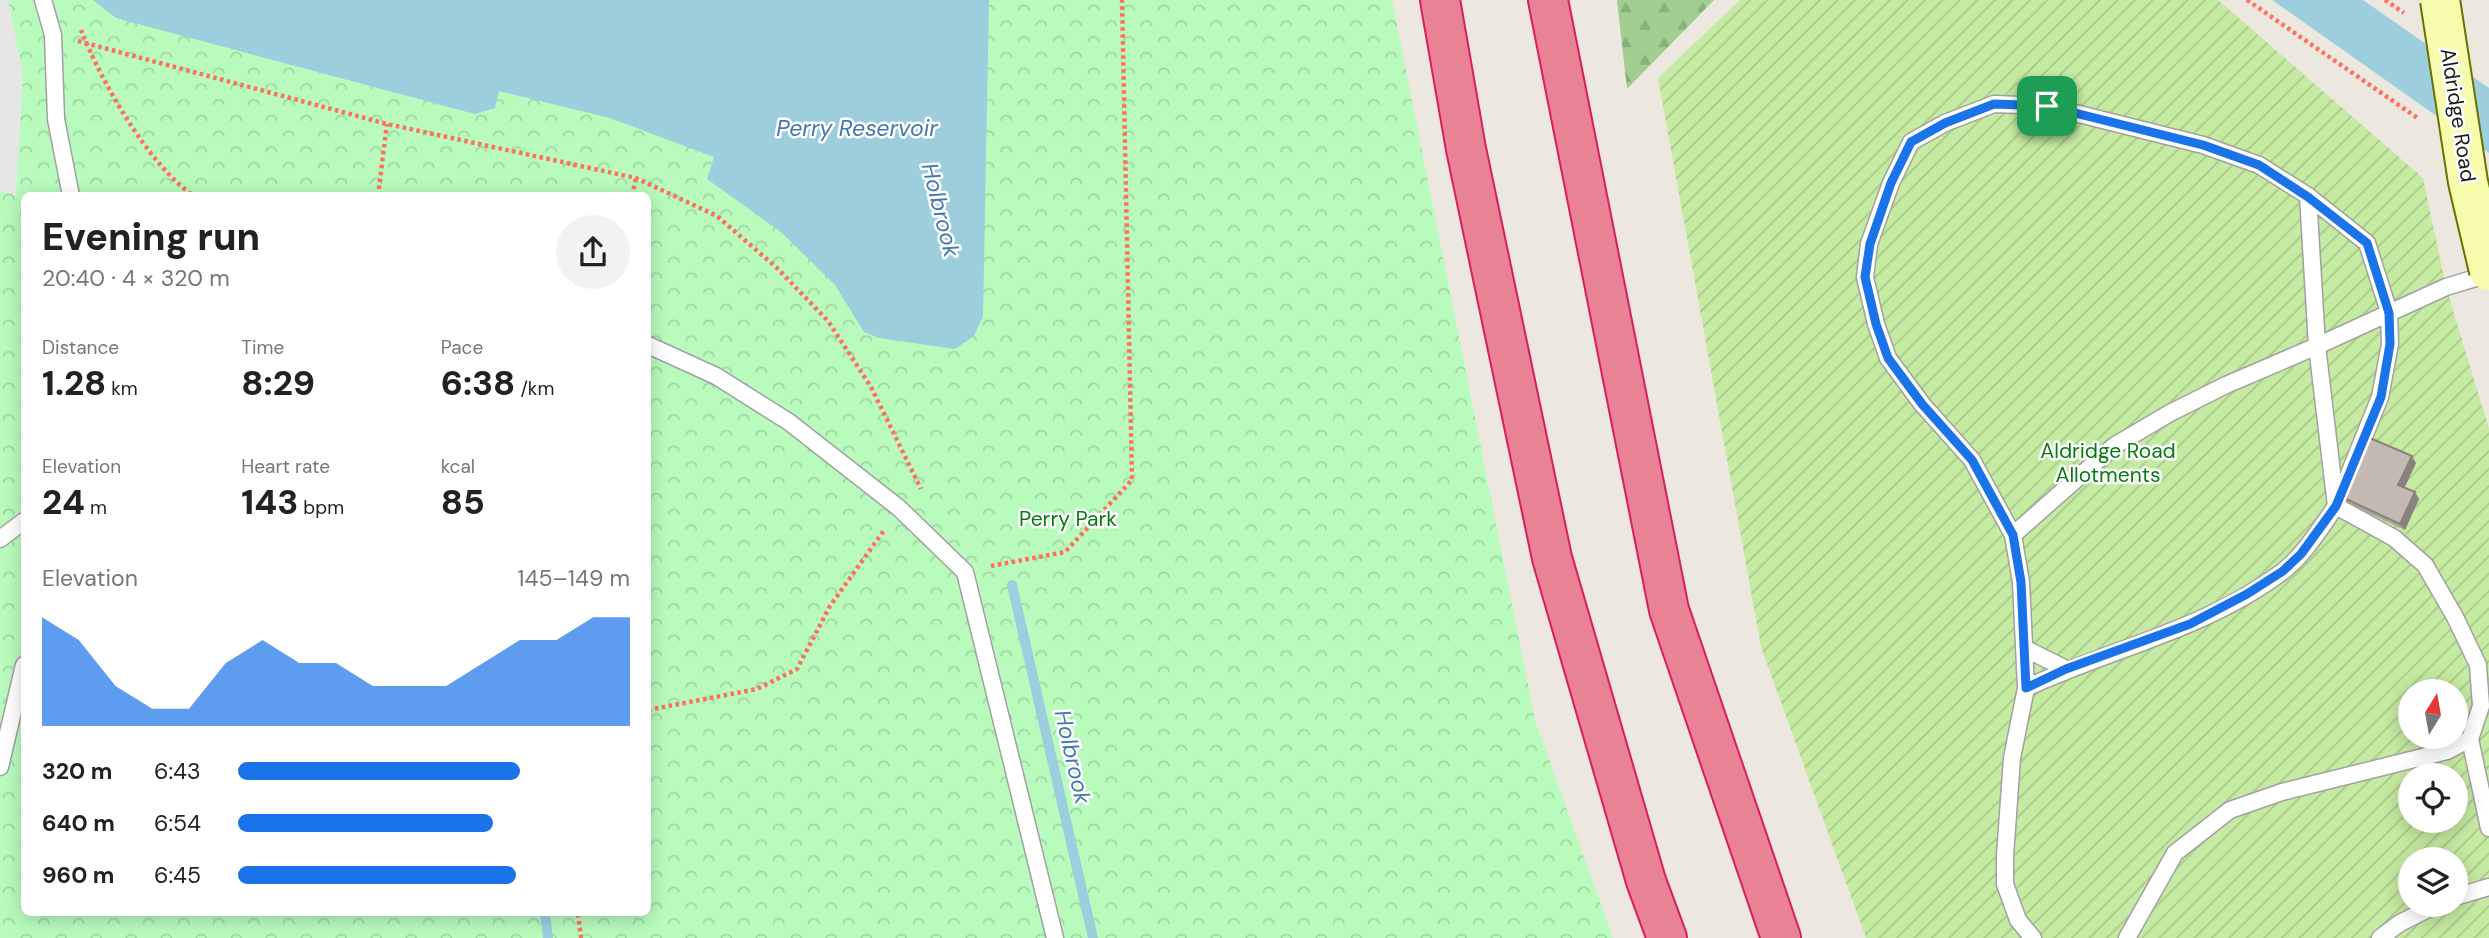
<!DOCTYPE html>
<html lang="en">
<head>
<meta charset="utf-8">
<style>
	body { margin:0; font-family:"DM Sans",sans-serif; background:#f2f2f2; color:#222; height:100vh; display:flex; flex-direction:column; font-size:26px; white-space:nowrap }
	* { box-sizing:border-box; margin:0 }
	p { font-size:23px; color:#767676 }
	.icon { flex:none; width:38px; height:38px; fill:none; stroke:currentColor; stroke-width:2; stroke-linecap:round; stroke-linejoin:round }
	.map { position:relative; flex:1; overflow:hidden }
	.sheet { position:absolute; left:21px; top:192px; width:630px; height:724px; display:flex; flex-direction:column; background:#fff; border-radius:10px; box-shadow:0 4px 18px #0003 }
	.sheet>* { flex:none }
	.needle { width:46px; rotate:11deg }
	.controls { position:absolute; left:2398px; top:679px; display:grid; gap:14px }
	.controls a { display:grid; place-items:center; width:70px; height:70px; border-radius:50%; background:#fff; box-shadow:0 4px 18px #0003; font-size:35px }
	.pin { position:absolute; display:grid; place-items:center; width:60px; height:60px; color:#fff; margin:-30px; border-radius:14px; box-shadow:0 4px 10px #0006 }
	.round { display:grid; place-items:center; flex:none; width:74px; height:74px; border-radius:37px; background:#f2f2f2 }
	.overview { display:flex; align-items:center; justify-content:space-between; height:119px; padding:0 21px }
	h1 { font-size:38px; font-weight:800; line-height:52px }
	.stats { display:grid; grid-template-columns:repeat(3,1fr); gap:10px; height:119px; padding:7px 21px }
	.stats div { display:grid; align-content:center }
	.stats b { font-size:35px; font-weight:800 }
	.stats small { font-size:19px; font-weight:400 }
	.stats p { font-size:19px }
	.chart { height:196px; padding:14px 21px }
	.chart p { display:flex; justify-content:space-between }
	.chart svg { width:100%; height:126px; margin-top:7px; fill:#1a73e8; opacity:.7 }
	ul { padding:0 21px; list-style:none; font-size:23px }
	li { display:grid; grid-template-columns:112px 84px 1fr; align-items:center; height:52px }
	li i { height:18px; border-radius:9px; background:#1a73e8 }
	.map>svg:first-child { display:block }
	.forest { fill:url(#forest-firs) }
	.park { fill:url(#park-crowns); fill-rule:evenodd }
	.garden { fill:url(#garden-furrows); fill-rule:evenodd }
	.parking { fill:#e6e6e6 }
	.water { fill:#9dcedd }
	.lines { fill:none; stroke-linecap:round; stroke-linejoin:round }
	.stream { stroke:#9dcedd; stroke-width:10 }
	.lane-casing { stroke:#a1a1a1; stroke-width:19 }
	.highway-casing { stroke:#da1d5d; stroke-width:42 }
	.path { stroke:#ff6f5e; stroke-width:4.5; stroke-dasharray:3.5 3.5; stroke-linecap:butt }
	.lane { stroke:#fff; stroke-width:16 }
	.highway { stroke:#e98295; stroke-width:38 }
	.secondary-bridge-casing { stroke:#667201; stroke-width:42; stroke-linecap:butt }
	.secondary-bridge { stroke:#f7fbae; stroke-width:38 }
	.wall { fill:#a9a099 }
	.shaded-wall { fill:#89827d }
	.building { fill:#c4bab2; stroke:#89827d; stroke-width:2 }
	.route-casing { stroke:#fff; stroke-width:14 }
	.route { stroke:#1a73e8; stroke-width:9 }
	.labels { text-anchor:middle; stroke-width:5; stroke-linejoin:round; paint-order:stroke }
	.street-label { font-size:21px; fill:#1a1a1a; stroke:#fff }
	.park-label { font-size:21px; fill:#077a11; stroke:#fff }
	.water-label { font-size:23px; font-style:italic; fill:#4578ac; stroke:#fff }
</style>
</head>
<body>
<div class="map">
<svg width="2489" height="938" viewBox="0 0 2489 938">
	<defs>
		<pattern id="forest-firs" width="22" height="20" patternUnits="userSpaceOnUse" patternTransform="scale(1.75)"><rect width="22" height="20" fill="#a3ce92"/><path d="M5 1l3.5 6h-7zM16 11l3.5 6h-7z" fill="#8cb07d"/></pattern>
		<pattern id="park-crowns" width="20" height="18" patternUnits="userSpaceOnUse" patternTransform="scale(1.75)"><rect width="20" height="18" fill="#b8fbbd"/><path d="M2 6a3 3 0 1 1 6 0M12 15a3 3 0 1 1 6 0" fill="none" stroke="#9ed7a2"/></pattern>
		<pattern id="garden-furrows" width="10" height="10" patternUnits="userSpaceOnUse" patternTransform="scale(1.75)"><rect width="10" height="10" fill="#c5eaa1"/><path d="M-1 1l2-2M0 10L10 0M9 11l2-2" fill="none" stroke="#a9c88a"/></pattern>
	</defs>
	<rect width="100%" height="100%" fill="#ede8df"/>
	<path class="forest" d="M1617,0H1714L1627,89Z"/>
	<path class="park" d="M0,0H1392L1535,720L1613,938H0ZM24,196H648V914H24Z"/>
	<path class="garden" d="M1740,0H2218L2423,178L2446,287L2489,429V938H1866L1761,647L1658,78ZM2410,691H2455V737H2410ZM2410,775H2455V821H2410ZM2410,859H2455V905H2410Z"/>
	<path class="parking" d="M0,0H8L23,75L16,195L0,191Z"/>
	<path class="water" d="M93,0H989L983,316L974,336L955,349L879,338L864,332L835,285L781,232L707,179L714,157L610,118L499,91L495,108L475,114L116,18Z
		M2272,0H2363L2489,88V153Z"/>
	<g class="lines">
		<path class="stream" d="M1012,585L1093,938
			M545,914L548,938"/>
		<defs>
			<path id="lane" d="M43,0L53,35L56,119L71,196
				M648,345L716,376L789,422L899,508L965,572L1055,938
				M2013,535L2114,446L2170,413L2226,385L2317,346L2446,287L2489,274
				M0,539L24,521
				M2024,648L2066,669
				M2026,688C2110,649 2207,629 2282,572C2304,555 2320,529 2336,506L2317,346L2308,196
				M0,767L24,665
				M2455,897L2489,887
				M2033,938L2018,920L2005,884V856L2012,758L2026,688L2021,582L2013,535L1972,460L1922,404L1888,358L1876,324L1865,277L1869,244L1891,183L1911,142L1945,123L1994,104L2047,106L2203,145L2259,165L2308,196L2367,243L2389,312L2390,344L2380,397L2336,506L2394,538L2425,565L2455,617L2478,665L2481,706L2470,739L2489,828
				M2127,938L2175,853L2230,810L2282,792L2447,751L2470,739
				M2380,938L2400,923L2436,905"/>
			<path id="highway" d="M1440,0L1466,149L1552,558L1646,881L1667,938
				M1548,0L1669,610L1781,938"/>
		</defs>
		<use href="#lane" class="lane-casing"/>
		<use href="#highway" class="highway-casing"/>
		<path class="path" d="M2247,0L2419,119
			M2385,0L2404,13
			M81,30C101,81 149,166 194,196
			M78,41L387,124L636,178L717,216L777,268L828,321L871,387L921,489
			M378,196L387,124
			M632,196L636,178
			M991,566L1065,552L1132,480L1122,0
			M648,710L757,689L797,669L830,606L885,529
			M578,914L581,938"/>
		<use href="#lane" class="lane"/>
		<use href="#highway" class="highway"/>
		<defs>
			<path id="secondary-bridge" d="M2440,0L2468,182L2489,271"/>
		</defs>
		<use href="#secondary-bridge" class="secondary-bridge-casing"/>
		<use href="#secondary-bridge" class="secondary-bridge"/>
	</g>
	<path class="wall" d="M2416,463L2404,488L2419,499L2405,530L2347,503L2342,497Z"/>
	<path class="shaded-wall" d="M2412,456L2416,463L2403,491L2398,485Z
		M2415,492L2419,499L2405,530L2400,524Z"/>
	<path class="building" d="M2370,438L2412,456L2398,485L2415,492L2400,524L2342,497Z"/>
	<g class="lines">
		<defs>
			<path id="route" d="M1994,104L2047,106L2203,145L2259,165L2308,197L2367,243L2389,313L2390,344L2381,397L2336,506L2301,554L2283,571L2247,594L2190,624L2066,669L2026,688L2021,582L2013,535L1972,460L1922,404L1888,358L1876,324L1865,277L1870,244L1891,183L1911,142L1945,123Z"/>
		</defs>
		<use href="#route" class="route-casing"/>
		<use href="#route" class="route"/>
	</g>
	<g class="labels">
		<g class="street-label">
			<text transform="translate(2458 115) rotate(81)" y="7">Aldridge Road</text>
		</g>
		<g class="park-label">
			<text x="2108" y="458">Aldridge Road<tspan x="2108" dy="24">Allotments</tspan></text>
			<text x="1068" y="526">Perry Park</text>
		</g>
		<g class="water-label">
			<text x="857" y="136">Perry Reservoir</text>
			<text transform="translate(941 210) rotate(76)" y="8">Holbrook</text>
			<text transform="translate(1073 757) rotate(77)" y="8">Holbrook</text>
		</g>
	</g>
</svg>
<div class="controls">
<a><svg class="needle" viewBox="-14 -14 28 28"><path d="M0-13l5 13h-10z" fill="#e53935"/><path d="M0 13l5-13h-10z" fill="#767676"/></svg></a>
<a><svg class="icon" aria-label="locate" viewBox="0 0 24 24"><circle cx="12" cy="12" r="6"/><path d="M12 2v4M12 18v4M2 12h4M18 12h4"/></svg></a>
<a><svg class="icon" aria-label="layers" viewBox="0 0 24 24"><path d="M12 4l9 5-9 5-9-5zM3 14l9 5 9-5"/></svg></a>
</div>
<div class="pin" style="left:2047px;top:106px;background:#1e9e55"><svg class="icon" aria-label="arrive" viewBox="0 0 24 24"><path d="M6 21V4h12l-3 4 3 4H6"/></svg></div>
<section class="sheet">
<div class="overview"><div><h1>Evening run</h1><p>20:40 · 4 × 320 m</p></div><a class="round"><svg class="icon" aria-label="share" viewBox="0 0 24 24"><path d="M12 15V3M7 8l5-5 5 5M5 13v7h14v-7"/></svg></a></div>
<div class="stats">
<div><p>Distance</p><b>1.28<small> km</small></b></div>
<div><p>Time</p><b>8:29</b></div>
<div><p>Pace</p><b>6:38<small> /km</small></b></div>
</div>
<div class="stats">
<div><p>Elevation</p><b>24<small> m</small></b></div>
<div><p>Heart rate</p><b>143<small> bpm</small></b></div>
<div><p>kcal</p><b>85</b></div>
</div>
<div class="chart"><p><span>Elevation</span>145–149 m</p>
<svg viewBox="0 0 160 44" preserveAspectRatio="none"><path d="M0 44V6L10 14L20 30L30 38L40 38L50 22L60 14L70 22L80 22L90 30L100 30L110 30L120 22L130 14L140 14L150 6L160 6V44z"/></svg>
</div>
<ul>
<li><b>320 m</b>6:43<i style="width:72%"></i></li>
<li><b>640 m</b>6:54<i style="width:65%"></i></li>
<li><b>960 m</b>6:45<i style="width:71%"></i></li>
</ul>
</section>
</div>
</body>
</html>
